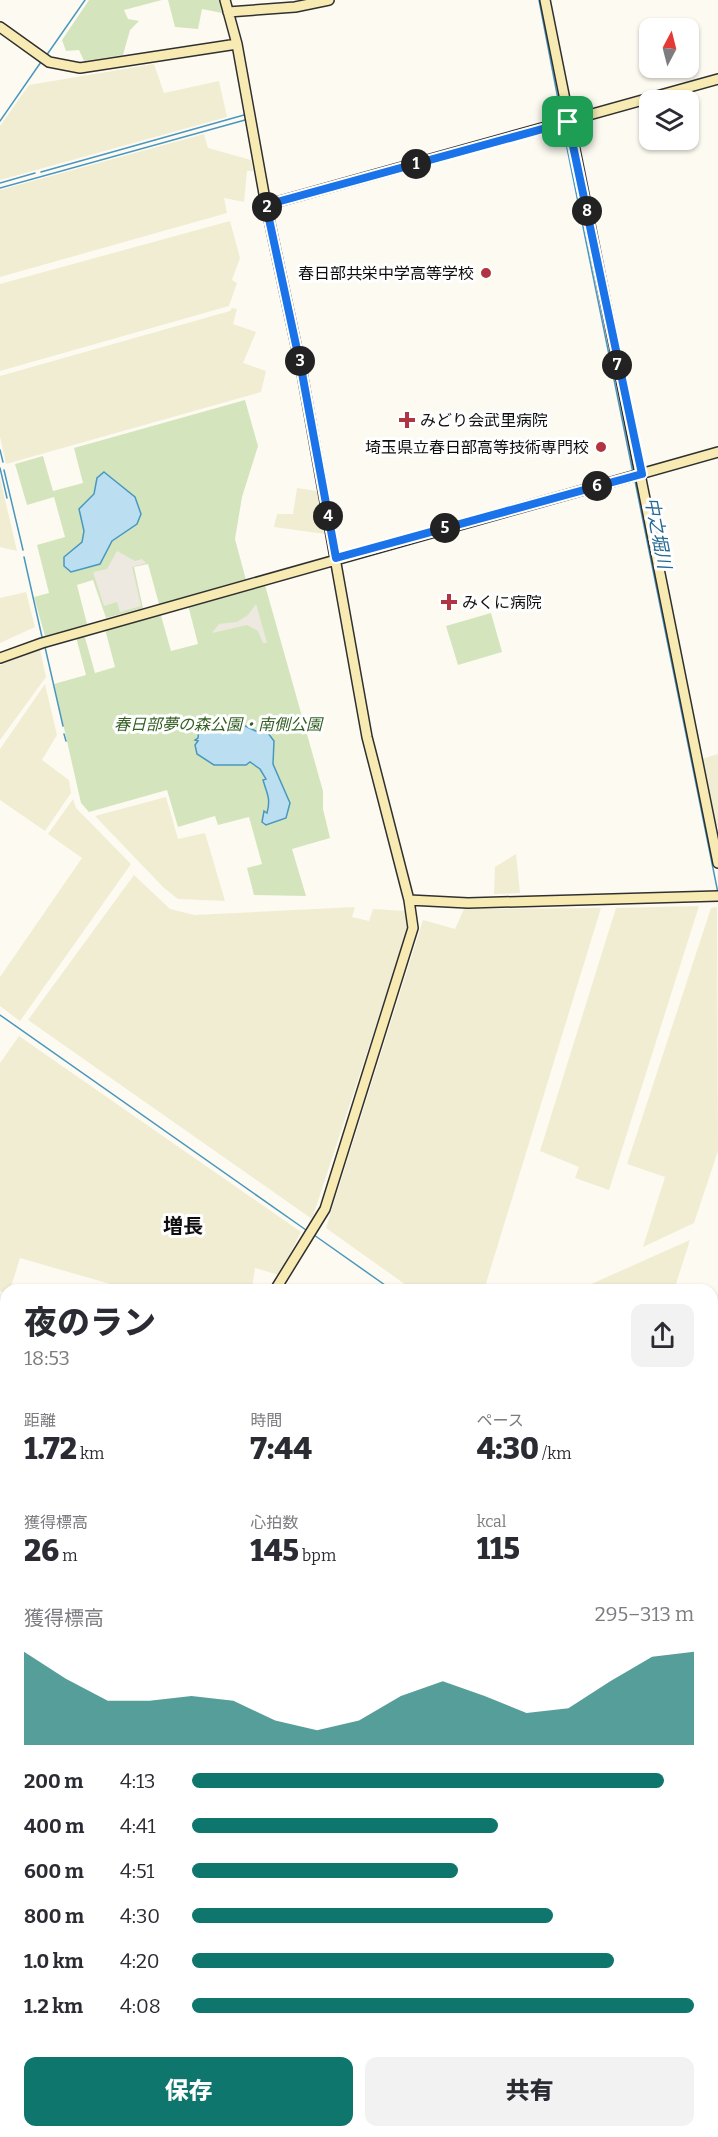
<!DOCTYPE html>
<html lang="ja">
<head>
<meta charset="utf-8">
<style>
	body { margin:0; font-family:Bitter,"Noto Sans JP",serif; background:#f2f2f3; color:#2b2b33; height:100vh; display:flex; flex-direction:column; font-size:22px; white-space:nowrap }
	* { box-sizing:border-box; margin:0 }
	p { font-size:20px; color:#7c7c81 }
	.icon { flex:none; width:33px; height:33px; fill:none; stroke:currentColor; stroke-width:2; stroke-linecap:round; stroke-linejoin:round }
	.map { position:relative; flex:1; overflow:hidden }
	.sheet { position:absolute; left:0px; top:1284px; width:718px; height:854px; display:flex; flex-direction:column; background:#fff; border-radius:18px 18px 0 0; box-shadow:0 2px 4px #0004 }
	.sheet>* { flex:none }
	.needle { width:39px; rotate:7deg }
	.buttons { position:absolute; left:639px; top:18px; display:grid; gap:12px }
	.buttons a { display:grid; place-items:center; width:60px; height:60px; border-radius:12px; background:#fff; box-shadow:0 2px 4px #0004; font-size:30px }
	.pin { position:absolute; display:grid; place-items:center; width:51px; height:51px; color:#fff; margin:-26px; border-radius:12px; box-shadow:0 3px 9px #0006 }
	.km { position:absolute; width:30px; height:30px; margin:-15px; border-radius:50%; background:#222; color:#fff; font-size:16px; line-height:30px; text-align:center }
	.round { display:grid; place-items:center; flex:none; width:63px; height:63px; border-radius:12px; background:#f2f2f3 }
	.headline { display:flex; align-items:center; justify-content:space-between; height:102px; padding:0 24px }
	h1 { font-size:33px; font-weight:800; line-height:45px }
	.metrics { display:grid; grid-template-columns:repeat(3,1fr); gap:9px; height:102px; padding:6px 24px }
	.metrics div { display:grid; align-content:center }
	.metrics b { font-size:30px; font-weight:800 }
	.metrics small { font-size:16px; font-weight:400 }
	.metrics p { font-size:16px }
	.chart { height:168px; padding:12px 24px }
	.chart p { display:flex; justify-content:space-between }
	.chart svg { width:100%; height:108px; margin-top:6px; fill:#0f766e; opacity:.7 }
	.primary-button { display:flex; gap:12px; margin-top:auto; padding:12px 24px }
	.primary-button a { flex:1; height:69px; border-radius:12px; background:#0f766e; color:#fff; font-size:24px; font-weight:800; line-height:69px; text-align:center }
	.primary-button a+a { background:#f2f2f3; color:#2b2b33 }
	ul { padding:0 24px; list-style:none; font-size:20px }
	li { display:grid; grid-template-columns:96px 72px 1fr; align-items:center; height:45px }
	li i { height:15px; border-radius:8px; background:#0f766e }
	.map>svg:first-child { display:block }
	.farmland { fill:#f1edd3 }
	.green { fill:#d4e5be }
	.plaza { fill:#eee9e0 }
	.water { fill:#bbdff0; stroke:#4997bf; stroke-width:1.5 }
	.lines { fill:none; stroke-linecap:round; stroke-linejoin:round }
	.stream { stroke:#4997bf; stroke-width:1.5 }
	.secondary-casing { stroke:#303030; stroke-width:12 }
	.primary-casing { stroke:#1f1f1f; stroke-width:12 }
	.secondary { stroke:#f7ebb3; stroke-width:9 }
	.primary { stroke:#eac774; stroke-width:9 }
	.route-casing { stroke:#fff; stroke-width:12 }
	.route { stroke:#1a73e8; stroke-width:8 }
	.poi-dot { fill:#b03442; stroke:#fff; stroke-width:2 }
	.labels { text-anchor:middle; stroke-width:6; stroke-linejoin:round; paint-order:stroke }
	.poi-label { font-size:16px; fill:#0e0e0e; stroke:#fff; text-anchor:end }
	.park-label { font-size:16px; font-style:italic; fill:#356025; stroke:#fff }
	.water-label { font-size:18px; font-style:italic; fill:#246993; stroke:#fff }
	.quarter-label { font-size:20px; font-weight:bold; fill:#0e0e0e; stroke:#fff }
</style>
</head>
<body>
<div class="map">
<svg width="718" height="2137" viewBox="0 0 718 2137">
	<rect width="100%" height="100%" fill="#fdfaf1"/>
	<path class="farmland" d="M154,64L164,93L219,81L227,117L0,180V126L29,85Z
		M204,134L208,148L251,160L253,171H247L244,202L224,198L227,213L0,277V190Z
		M230,221L240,258L232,280L237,283L229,306L0,371V284Z
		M232,308L237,309L233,324L256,332L243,363L266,371L261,392L6,464L0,437V376L230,311Z
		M0,478L17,551L0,547Z
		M297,488L317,491L325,534L274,527L277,514H293Z
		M26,592L35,627L0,643V598Z
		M40,650L46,677L0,740V665Z
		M45,684L57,735L42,760L69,780L71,793L45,831L0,800V749Z
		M718,754V826H716L702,759Z
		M166,797L178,839L205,833L225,901L178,899L164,888L95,816Z
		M73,799L76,808L131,864L20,1021L0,1006V977L82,858L48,834Z
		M516,854L520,893L494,894L495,867Z
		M134,875L170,909L195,915L355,907L352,917L369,921L373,909L406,911L408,928L312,1219L28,1020Z
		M699,906L609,1190L575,1178L579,1167L540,1151L616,908Z
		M717,907L718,1151L694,1223L643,1247L665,1177L627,1164L711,908Z
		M601,908L484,1290H413L326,1228L423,920L455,929L464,909Z
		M19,1036L301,1232L279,1275L255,1268L252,1289L234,1286L193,1290H131L20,1258L10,1290H6V1293L0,1291V1063Z
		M690,1240L674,1290H648L630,1285L628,1290H588L589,1285Z
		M712,1450H718V1565L712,1558Z
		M6,1578V1662L0,1665V1580Z
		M718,1597V1693L713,1696V1600Z
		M6,1672V1758L0,1760V1674Z
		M718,1699V1793L713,1796V1702Z
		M6,1769V1851L0,1854V1771Z
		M140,2132H271L260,2137H145Z
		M285,2132H470L460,2137H275Z"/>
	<path class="green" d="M89,0H162L124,10L128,19L139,21L130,30L123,55L84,61L79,50L66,51L62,40Z
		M168,0H221L222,13L202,9L198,29L175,27Z
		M245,400L258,446L242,497L235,539L246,580L159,604L148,564L134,567L143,608L106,618L93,580L77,585L87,624L45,636L34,597L49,593L37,545L65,537L54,497L27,505L15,464L43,456L53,491L83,483L74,448Z
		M265,585L323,791V809L330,838L292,849L306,896L254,895L247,868L262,864L249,817L218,825L215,816L178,827L167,790L89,812L81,803L54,684L86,675L76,637L84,634L95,673L115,667L105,629L160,612L171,651L198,644L188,605Z
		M491,613L502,652L458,665L446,626Z
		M718,1950V2137H550L548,2132H712V1953Z"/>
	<path class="plaza" d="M117,551L135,561L142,559L146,563L132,567L141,606L120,612L117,602L104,606L93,572L107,569Z
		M256,604L267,643H263L258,631L247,625L212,633L219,624L237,622L248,615Z"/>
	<path class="water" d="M104,472L135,497L141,514L137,524L112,541L100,564L71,572L64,566V557L82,542L84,531L79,509L94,494L97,478Z
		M221,721L234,724L239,723L258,732L268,733L274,741L273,764L290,803L286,818L266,825L262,822L264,811L267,813C271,798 267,794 263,780L266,779L260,769L250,762L246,765H214L197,754L195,745L198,741L195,740L198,738L199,727L219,724Z"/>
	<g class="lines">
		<path class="stream" d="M539,0L562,120
			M46,56L85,0
			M0,121L41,62
			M563,128L633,473
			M41,172L244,115
			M0,183L35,173
			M0,188L245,120
			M0,450L3,462
			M0,468L7,498
			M4,470L23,550
			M635,481L718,893
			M24,557L42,637
			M45,647L63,726
			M64,734L66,741
			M0,1015L306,1230
			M314,1235L392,1290
			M0,1553L6,1555
			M712,1568L718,1575"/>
		<defs>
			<path id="secondary" d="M225,0L237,44L266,205L302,373L367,737L409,900L413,928L325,1209L275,1290
				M545,0L718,863
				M228,12L295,7L329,0
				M0,27L49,62L80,68L237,44
				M266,205L718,79
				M0,658L42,643L718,452
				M409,900L468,903L718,896
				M15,2137L19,2132
				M130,2137L134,2132"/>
			<path id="primary" d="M0,1365L6,1366
				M712,1444L718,1443"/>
		</defs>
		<use href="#secondary" class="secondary-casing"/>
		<use href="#primary" class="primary-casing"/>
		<use href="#secondary" class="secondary"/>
		<use href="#primary" class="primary"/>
	</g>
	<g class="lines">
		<defs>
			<path id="route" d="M568,122L642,474L336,558L302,373L266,205Z"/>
		</defs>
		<use href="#route" class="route-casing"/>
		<use href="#route" class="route"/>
	</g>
	<g class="poi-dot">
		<circle cx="486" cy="273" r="6"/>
		<path d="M404 411h6v6h6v6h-6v6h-6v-6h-6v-6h6z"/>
		<circle cx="601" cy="447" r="6"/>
		<path d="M446 593h6v6h6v6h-6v6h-6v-6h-6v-6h6z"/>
	</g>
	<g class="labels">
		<g class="poi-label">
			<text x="474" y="279">春日部共栄中学高等学校</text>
			<text x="420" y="426" text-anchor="start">みどり会武里病院</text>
			<text x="589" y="453">埼玉県立春日部高等技術専門校</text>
			<text x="462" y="608" text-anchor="start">みくに病院</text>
		</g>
		<g class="park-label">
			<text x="218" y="730">春日部夢の森公園・南側公園</text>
		</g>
		<g class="water-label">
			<text transform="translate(658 533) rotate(79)" y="6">中之堀川</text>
		</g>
		<g class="quarter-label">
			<text x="183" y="1233">増長</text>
		</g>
	</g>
</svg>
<div class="buttons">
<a><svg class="needle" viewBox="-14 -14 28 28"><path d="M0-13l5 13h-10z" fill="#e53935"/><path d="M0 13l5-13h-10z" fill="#7c7c81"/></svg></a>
<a><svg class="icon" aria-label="layers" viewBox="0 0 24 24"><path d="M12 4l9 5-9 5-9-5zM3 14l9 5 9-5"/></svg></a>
</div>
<div class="pin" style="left:568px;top:122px;background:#1e9e55"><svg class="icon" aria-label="arrive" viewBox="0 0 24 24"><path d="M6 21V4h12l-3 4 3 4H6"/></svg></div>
<b class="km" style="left:416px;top:164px">1</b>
<b class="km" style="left:267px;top:207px">2</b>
<b class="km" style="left:300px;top:361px">3</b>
<b class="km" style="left:328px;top:516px">4</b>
<b class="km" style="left:445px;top:528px">5</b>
<b class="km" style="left:597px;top:486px">6</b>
<b class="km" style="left:617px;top:365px">7</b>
<b class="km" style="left:587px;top:211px">8</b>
<section class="sheet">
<div class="headline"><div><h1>夜のラン</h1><p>18:53</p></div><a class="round"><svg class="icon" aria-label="share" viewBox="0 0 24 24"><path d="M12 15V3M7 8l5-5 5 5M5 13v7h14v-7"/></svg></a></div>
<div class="metrics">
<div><p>距離</p><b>1.72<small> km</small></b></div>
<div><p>時間</p><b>7:44</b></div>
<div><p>ペース</p><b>4:30<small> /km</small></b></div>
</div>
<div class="metrics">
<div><p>獲得標高</p><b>26<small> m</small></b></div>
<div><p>心拍数</p><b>145<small> bpm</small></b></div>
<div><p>kcal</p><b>115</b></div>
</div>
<div class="chart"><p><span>獲得標高</span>295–313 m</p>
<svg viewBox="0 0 160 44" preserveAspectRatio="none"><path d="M0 44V6L10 17L20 26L30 26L40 24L50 26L60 34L70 38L80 34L90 24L100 18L110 24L120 31L130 29L140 18L150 8L160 6V44z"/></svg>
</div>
<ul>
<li><b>200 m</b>4:13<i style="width:94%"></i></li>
<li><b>400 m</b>4:41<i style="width:61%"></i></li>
<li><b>600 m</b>4:51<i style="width:53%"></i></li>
<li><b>800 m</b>4:30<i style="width:72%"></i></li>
<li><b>1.0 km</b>4:20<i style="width:84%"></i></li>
<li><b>1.2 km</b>4:08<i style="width:100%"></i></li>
</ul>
<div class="primary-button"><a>保存</a><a>共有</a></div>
</section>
</div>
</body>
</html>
